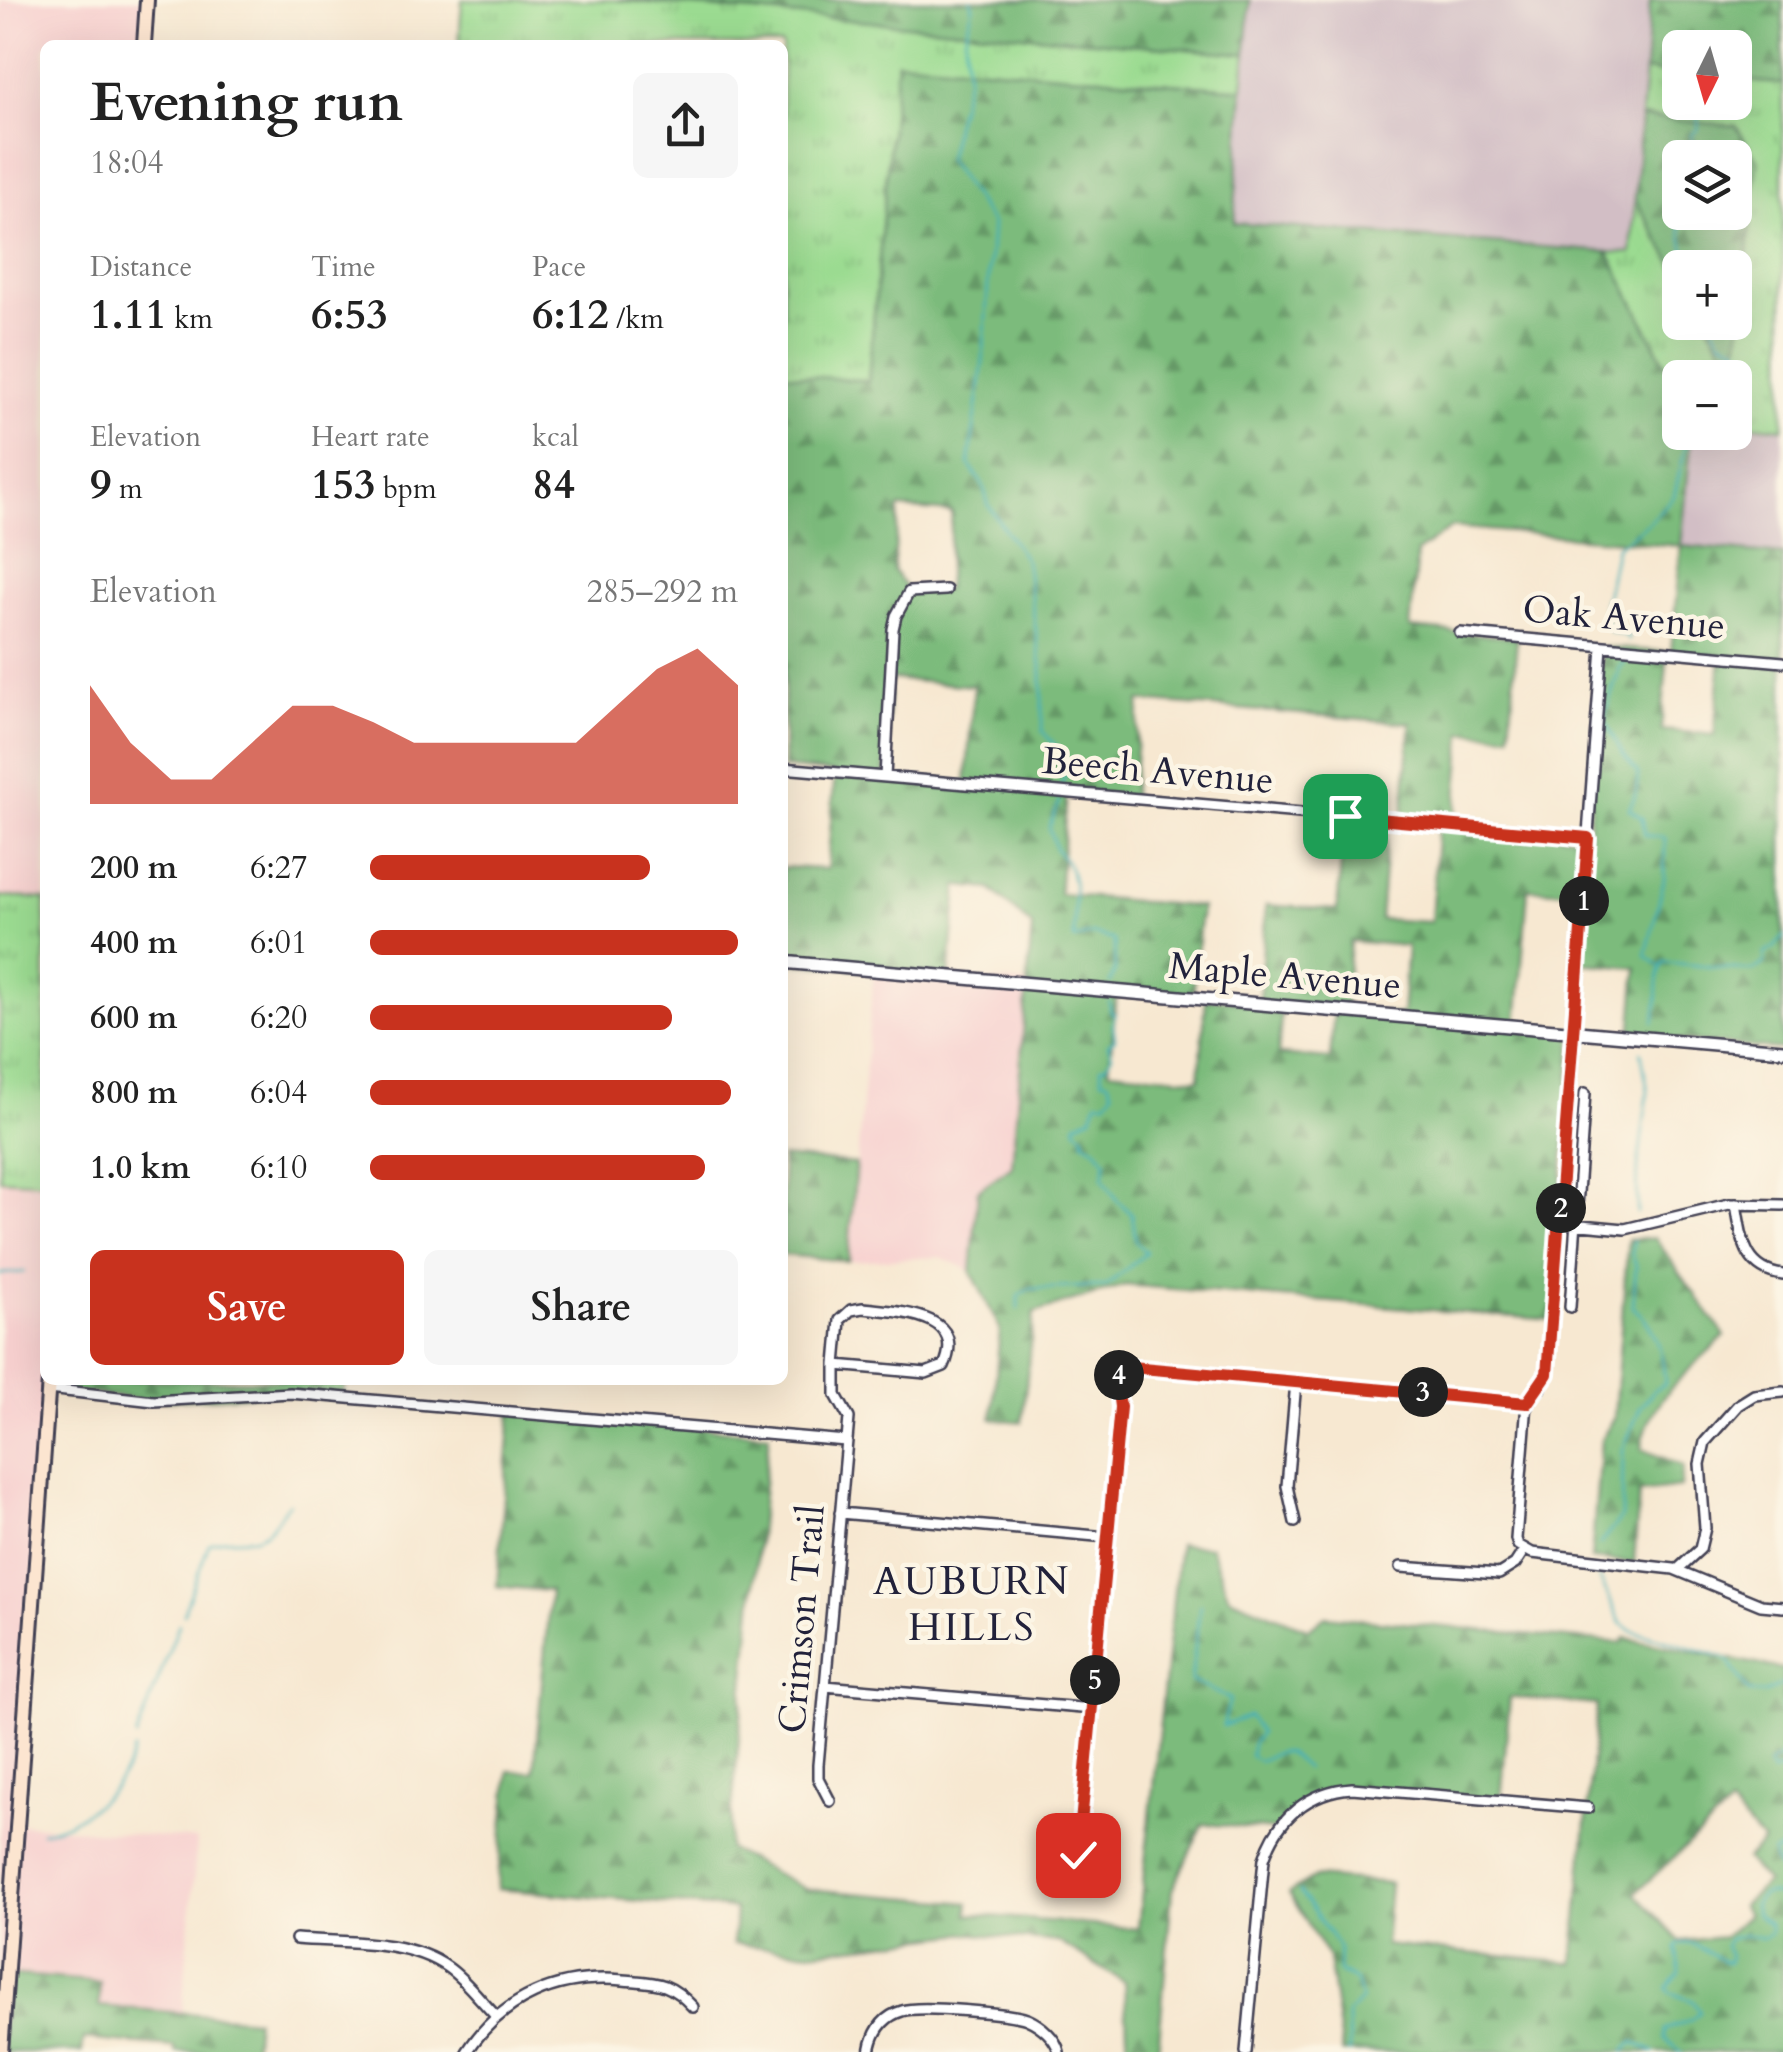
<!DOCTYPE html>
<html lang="en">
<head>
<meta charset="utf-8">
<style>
	body { margin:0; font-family:Cardo,serif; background:#f6f6f6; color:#222; height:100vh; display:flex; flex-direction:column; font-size:38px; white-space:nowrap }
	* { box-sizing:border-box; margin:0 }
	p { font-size:32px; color:#767676 }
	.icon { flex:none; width:55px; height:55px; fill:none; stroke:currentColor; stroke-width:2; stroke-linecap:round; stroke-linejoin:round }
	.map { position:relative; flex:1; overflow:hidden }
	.details { position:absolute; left:40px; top:40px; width:748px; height:1345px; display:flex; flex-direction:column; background:#fff; border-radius:15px; box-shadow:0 10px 40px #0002 }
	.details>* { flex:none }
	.needle { width:65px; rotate:185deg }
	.controls { position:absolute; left:1662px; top:30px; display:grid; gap:20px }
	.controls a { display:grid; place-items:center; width:90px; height:90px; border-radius:15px; background:#fff; box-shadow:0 10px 40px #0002; font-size:50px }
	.pin { position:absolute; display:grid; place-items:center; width:85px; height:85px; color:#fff; margin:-42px; border-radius:20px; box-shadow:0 5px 15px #0006 }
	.km { position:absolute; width:50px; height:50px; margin:-25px; border-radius:50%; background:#222; color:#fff; font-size:28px; line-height:50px; text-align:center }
	.round { display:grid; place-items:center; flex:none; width:105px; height:105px; border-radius:15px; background:#f6f6f6 }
	.headline { display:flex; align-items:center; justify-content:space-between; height:170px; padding:0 50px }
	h1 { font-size:55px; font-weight:700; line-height:75px }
	.stats { display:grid; grid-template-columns:repeat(3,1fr); gap:15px; height:170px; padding:10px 50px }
	.stats div { display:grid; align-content:center }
	.stats b { font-size:42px; font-weight:700 }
	.stats small { font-size:28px; font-weight:400 }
	.stats p { font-size:28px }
	.chart { height:280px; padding:20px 50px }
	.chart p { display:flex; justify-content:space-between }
	.chart svg { width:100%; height:180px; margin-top:10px; fill:#c8321e; opacity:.7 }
	.cta { display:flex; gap:20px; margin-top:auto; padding:20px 50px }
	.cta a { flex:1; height:115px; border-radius:15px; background:#c8321e; color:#fff; font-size:40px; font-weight:700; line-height:115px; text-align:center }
	.cta a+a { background:#f6f6f6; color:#222 }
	ul { padding:0 50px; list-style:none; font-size:32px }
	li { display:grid; grid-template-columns:160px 120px 1fr; align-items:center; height:75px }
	li i { height:25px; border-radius:12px; background:#c8321e }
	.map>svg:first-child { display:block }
	.built { fill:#f7d0cf }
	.industrial { fill:#d2bec5 }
	.grass { fill:url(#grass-tufts); stroke:#5e7e66; stroke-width:2.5 }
	.forest { fill:url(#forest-firs); stroke:#4f6e5b; stroke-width:2.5; fill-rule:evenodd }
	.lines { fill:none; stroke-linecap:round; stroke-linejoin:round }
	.stream { stroke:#40b0b9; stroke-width:2.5 }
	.minor-casing { stroke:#424052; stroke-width:14 }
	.tertiary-casing { stroke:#424052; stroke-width:16 }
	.secondary-casing { stroke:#424052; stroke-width:18 }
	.minor { stroke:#fff; stroke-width:9 }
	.tertiary { stroke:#fff; stroke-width:11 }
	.secondary { stroke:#fce5d0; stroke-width:12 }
	.route-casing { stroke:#fff; stroke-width:20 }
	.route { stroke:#c8321e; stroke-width:12 }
	.labels { text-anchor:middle; stroke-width:9; stroke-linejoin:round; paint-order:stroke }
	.street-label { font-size:38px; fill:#22223b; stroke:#fcf5e5 }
	.neighbourhood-label { font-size:40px; letter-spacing:2.5px; fill:#22223b; stroke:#fcf5e5 }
</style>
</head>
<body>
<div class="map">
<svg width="1783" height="2052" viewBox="0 0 1783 2052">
	<defs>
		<pattern id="grass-tufts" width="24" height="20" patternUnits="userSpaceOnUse" patternTransform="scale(2.5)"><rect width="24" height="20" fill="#9bdb91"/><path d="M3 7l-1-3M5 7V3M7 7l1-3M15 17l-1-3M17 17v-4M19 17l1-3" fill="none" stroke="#85bc7e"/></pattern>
		<pattern id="forest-firs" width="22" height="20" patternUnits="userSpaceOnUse" patternTransform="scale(2.5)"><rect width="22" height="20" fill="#7cbb7b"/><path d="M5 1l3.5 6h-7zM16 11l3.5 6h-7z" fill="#659866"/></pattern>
	</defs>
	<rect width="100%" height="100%" fill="#fcf5e5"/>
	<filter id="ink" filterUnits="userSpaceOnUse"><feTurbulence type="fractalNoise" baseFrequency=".01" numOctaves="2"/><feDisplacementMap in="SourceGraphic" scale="20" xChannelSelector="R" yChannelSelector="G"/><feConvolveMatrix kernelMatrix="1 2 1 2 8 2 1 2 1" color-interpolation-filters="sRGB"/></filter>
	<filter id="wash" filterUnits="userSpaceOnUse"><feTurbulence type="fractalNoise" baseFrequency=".0048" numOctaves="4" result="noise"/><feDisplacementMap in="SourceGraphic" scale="40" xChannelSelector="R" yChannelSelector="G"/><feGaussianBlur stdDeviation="2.25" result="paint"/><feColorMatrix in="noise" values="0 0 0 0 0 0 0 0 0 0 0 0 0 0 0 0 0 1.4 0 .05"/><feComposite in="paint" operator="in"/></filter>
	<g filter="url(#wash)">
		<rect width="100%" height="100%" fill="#f7e8d1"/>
		<path class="built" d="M0,0H147L144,45H45V899L0,896Z
			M874,970L1027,983L1012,1166L978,1190L971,1271L941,1257L848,1261Z
			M0,1179L45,1182V1380L18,1824L197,1840L182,2013L99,2006L100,1983L0,2052Z"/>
		<path class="industrial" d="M1250,0H1650L1631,253L1233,223Z
			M1735,423L1783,428V555L1681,546L1692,433L1735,432Z"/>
		<path class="grass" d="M462,0H617L1246,54L1243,89L897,61L868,381L783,374L782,45H459Z
			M1645,71L1680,75V102H1735V80L1783,84V428L1735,423V378H1680V393L1608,252L1631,253L1635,199L1680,276V322L1707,323L1736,370V126L1641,117Z
			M0,896L45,899V1182L0,1179Z"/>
		<path class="forest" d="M617,0H1250L1246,54Z
			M1650,0H1783V84L1735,80V48H1680V75L1645,71Z
			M897,61L1243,89L1234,223L1608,252L1680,393V432L1692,433L1681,546L1783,555V1050L1631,1036L1637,968L1579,963L1584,893L1528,889L1517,1025L1573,1030L1552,1320L1125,1285L1034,1313L1022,1422L992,1419L1000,1329L971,1271L978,1190L1012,1166L1032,926L991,889L958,886L949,977L783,962L782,867L827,869L835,773L783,768L785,640L782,639L783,374L868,381ZM899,508L952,512L946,590L908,591L893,570ZM1452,527L1681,546L1671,652L1721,656L1714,735L1661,730L1668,652L1602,647L1588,838L1455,825L1463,732L1510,735L1517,638L1410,628L1417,552ZM890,679L974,686L966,783L885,777ZM1140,701L1411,723L1402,821L1438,824L1431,922L1380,919L1388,820L1345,816L1337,910L1266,905L1259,1003L1206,999L1199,1079L1109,1070L1117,991L1193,998L1201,907L1059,894L1067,793L1132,798ZM1350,941L1407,946L1402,1015L1345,1010ZM1282,1006L1334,1010L1330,1059L1278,1055Z
			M1641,117L1736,126L1757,160L1736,372L1707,323L1735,322V268H1680V276L1635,199ZM1680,158H1735V212H1680Z
			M782,1157L856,1164L848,1261L783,1255Z
			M1655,1238L1725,1336C1693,1367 1645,1402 1642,1449L1683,1466L1681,1487L1639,1492L1634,1563L1591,1559L1601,1440L1614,1418L1628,1240Z
			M49,1380H345L343,1398L290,1393L154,1401L48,1389Z
			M511,1412L769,1434L728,1849L806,1889L969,1903L968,1914L1138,1929L1179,1544L1210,1547L1229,1597L1309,1629L1325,1616L1622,1643L1625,1638L1783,1669V2052H1342L1328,1957L1289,1893L1315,1877L1390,1883L1385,1945L1573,1963L1597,1705L1510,1697L1501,1800L1363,1788L1319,1795L1277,1830L1203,1824L1172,1890L1158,2052H1128L1124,1982L1059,1942L966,1933L810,1952L733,1944L735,1909L497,1889L509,1771L534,1772L550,1591L497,1586ZM1730,1806L1763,1842L1746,1859L1767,1883L1741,1906L1748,1915L1724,1937L1680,1941L1635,1893Z
			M7,1974L100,1982L99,2006L256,2019L253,2052H175V2047L84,2039L82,2052H1Z"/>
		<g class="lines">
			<path class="stream" d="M971,0L973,7L965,38L967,77L947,159L992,224L983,361L969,465L983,485L989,506L1026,561L1042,673V731L1065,755V775L1061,785
				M1699,158L1691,135L1698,130L1699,115
				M1680,205V208
				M1686,212L1680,225L1686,256L1703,253L1709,268
				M1712,378L1721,359L1739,347L1721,340L1712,322
				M1628,641V636L1610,631L1603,612L1616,547L1648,523L1674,496L1689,432
				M1627,660L1620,667L1604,717L1622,753L1638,774L1636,794L1629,809L1642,818L1645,835L1665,838L1664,880L1646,956L1660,966
				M1060,801L1049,827L1056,850C1081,870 1074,911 1074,939L1094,934L1114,940L1115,970L1110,983
				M1654,1022C1661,1002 1653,979 1664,962L1753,971L1764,963L1765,953L1774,948L1783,936
				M1637,1213L1638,1167L1648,1092L1641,1051
				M0,1274L24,1272
				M1018,1309V1296L1029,1289L1106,1286L1146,1253L1136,1242L1132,1214L1117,1200L1103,1178L1106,1160L1096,1148L1084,1141V1135L1076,1128V1123L1092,1116L1097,1101H1106L1113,1092L1108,1081L1102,1079L1101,1067L1107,1065L1112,1055L1108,1045L1115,1039L1113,1024L1115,1014L1111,1012L1109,1002
				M1600,1544L1622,1517L1623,1449L1640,1408L1654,1390L1665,1384C1663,1353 1657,1327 1633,1307L1636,1266L1632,1254L1633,1241
				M1598,1575L1621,1623L1632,1631L1721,1656L1728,1660L1748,1691C1766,1697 1769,1691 1783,1684
				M1200,1605L1191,1681L1230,1699L1223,1726L1249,1716L1260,1733L1252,1744L1250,1756L1259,1761C1284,1747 1285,1750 1306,1768
				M183,1614L209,1544C227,1534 250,1545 267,1531C276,1523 282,1511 289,1503
				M1783,1704V1730
				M136,1738L179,1624
				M1783,1755L1767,1765L1772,1772L1783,1769
				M41,1832C80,1824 123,1789 134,1750
				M1783,1849L1773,1853L1776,1864L1783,1873
				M1300,1892L1339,1948L1338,1971L1356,1981L1361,1999L1348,2014L1349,2052
				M1624,2052L1633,2042L1655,2052
				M1682,2052L1665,2039V2030L1691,2020L1700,2012L1693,2001L1669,1992L1667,1988L1680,1973L1676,1949L1678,1944C1699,1939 1709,1959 1728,1962L1730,1956L1725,1946L1729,1939L1745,1935L1764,1938L1770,1934V1925L1757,1915L1754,1906C1761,1891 1767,1892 1783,1896"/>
		</g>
	</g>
	<g filter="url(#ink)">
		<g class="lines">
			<defs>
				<path id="minor" d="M1460,633L1783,662
					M1602,647L1548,1368L1541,1387L1527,1403L1516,1539L1518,1545L1532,1553L1674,1569L1761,1605L1783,1607
					M782,768L1589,838
					M885,777L893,629L896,616L909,592L946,590
					M1736,1204C1742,1237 1743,1270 1783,1275
					M1560,1223L1625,1229L1729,1204L1783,1205
					M1570,1307L1585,1093
					M863,1308C896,1312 968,1312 944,1366L926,1373L836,1365L840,1320L851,1310Z
					M48,1389L154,1401L290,1393L846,1441
					M840,1513L1107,1537
					M1295,1522L1287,1486L1296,1382
					M1401,1567L1499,1574L1515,1564L1524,1550
					M1677,1570L1700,1549L1705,1528L1700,1464L1705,1442L1738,1405L1754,1395L1783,1392
					M825,1686L1093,1709
					M830,1801L818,1778V1765L849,1418L836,1395V1365
					M1063,1877L1074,1862L1080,1845L1120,1407L1117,1385L1120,1373L1131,1367L1527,1403
					M296,1939C343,1943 406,1938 447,1967C466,1980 480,2000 496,2016
					M467,2052C503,1997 559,1974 623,1980C657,1983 669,1981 693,2007
					M870,2052C873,2033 882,2017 902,2011C918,2005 1010,2013 1027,2019C1041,2025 1056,2038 1059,2052
					M1246,2052L1264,1859C1277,1818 1309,1791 1352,1788L1588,1808"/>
				<path id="tertiary" d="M782,962L1783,1050"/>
				<path id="secondary" d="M144,45L147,0
					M1,2052L49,1380"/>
			</defs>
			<use href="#minor" class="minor-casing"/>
			<use href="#tertiary" class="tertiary-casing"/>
			<use href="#secondary" class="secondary-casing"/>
			<use href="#minor" class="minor"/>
			<use href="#tertiary" class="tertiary"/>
			<use href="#secondary" class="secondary"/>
		</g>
	</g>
	<g class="lines" filter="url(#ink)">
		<defs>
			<path id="route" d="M1078,1855L1120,1407L1117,1384L1120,1373L1131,1367L1527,1403L1547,1374L1588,838L1345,816"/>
		</defs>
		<use href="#route" class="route-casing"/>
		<use href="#route" class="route"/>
	</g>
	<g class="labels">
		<g class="street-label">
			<text transform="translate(1624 617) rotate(5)" y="13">Oak Avenue</text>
			<text transform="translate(1158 770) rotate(5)" y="13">Beech Avenue</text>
			<text transform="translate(1285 975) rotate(5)" y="13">Maple Avenue</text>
			<text transform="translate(801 1619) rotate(-85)" y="13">Crimson Trail</text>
		</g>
		<g class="neighbourhood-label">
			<text x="972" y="1594">AUBURN<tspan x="972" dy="46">HILLS</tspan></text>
		</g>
	</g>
</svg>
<div class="controls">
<a><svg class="needle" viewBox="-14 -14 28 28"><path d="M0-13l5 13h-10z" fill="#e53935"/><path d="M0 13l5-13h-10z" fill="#767676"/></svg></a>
<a><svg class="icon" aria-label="layers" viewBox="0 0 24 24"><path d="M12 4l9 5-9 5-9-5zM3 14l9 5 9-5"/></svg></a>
<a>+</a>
<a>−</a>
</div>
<div class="pin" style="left:1345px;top:816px;background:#1e9e55"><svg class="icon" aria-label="arrive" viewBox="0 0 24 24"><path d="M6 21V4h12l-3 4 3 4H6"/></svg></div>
<div class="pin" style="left:1078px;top:1855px;background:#d93025"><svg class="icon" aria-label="check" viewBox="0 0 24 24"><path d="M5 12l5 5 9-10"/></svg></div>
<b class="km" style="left:1584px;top:901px">1</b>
<b class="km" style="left:1561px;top:1208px">2</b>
<b class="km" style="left:1423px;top:1392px">3</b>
<b class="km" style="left:1119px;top:1375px">4</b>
<b class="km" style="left:1095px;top:1680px">5</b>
<section class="details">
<div class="headline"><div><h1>Evening run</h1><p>18:04</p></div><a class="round"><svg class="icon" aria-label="share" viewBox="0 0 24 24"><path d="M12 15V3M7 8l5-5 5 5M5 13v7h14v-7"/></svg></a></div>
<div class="stats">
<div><p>Distance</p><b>1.11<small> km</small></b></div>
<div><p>Time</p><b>6:53</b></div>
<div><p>Pace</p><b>6:12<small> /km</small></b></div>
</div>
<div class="stats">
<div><p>Elevation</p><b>9<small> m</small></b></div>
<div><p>Heart rate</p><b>153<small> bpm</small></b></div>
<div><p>kcal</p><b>84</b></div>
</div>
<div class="chart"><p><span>Elevation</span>285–292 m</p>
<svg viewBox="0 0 160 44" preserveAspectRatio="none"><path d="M0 44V15L10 29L20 38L30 38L40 29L50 20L60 20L70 24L80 29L90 29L100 29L110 29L120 29L130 20L140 11L150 6L160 15V44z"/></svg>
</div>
<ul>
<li><b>200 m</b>6:27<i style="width:76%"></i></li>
<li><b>400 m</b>6:01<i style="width:100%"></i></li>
<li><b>600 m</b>6:20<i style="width:82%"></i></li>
<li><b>800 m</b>6:04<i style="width:98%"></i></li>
<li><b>1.0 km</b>6:10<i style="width:91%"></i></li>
</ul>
<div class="cta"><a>Save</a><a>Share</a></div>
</section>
</div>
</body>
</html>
